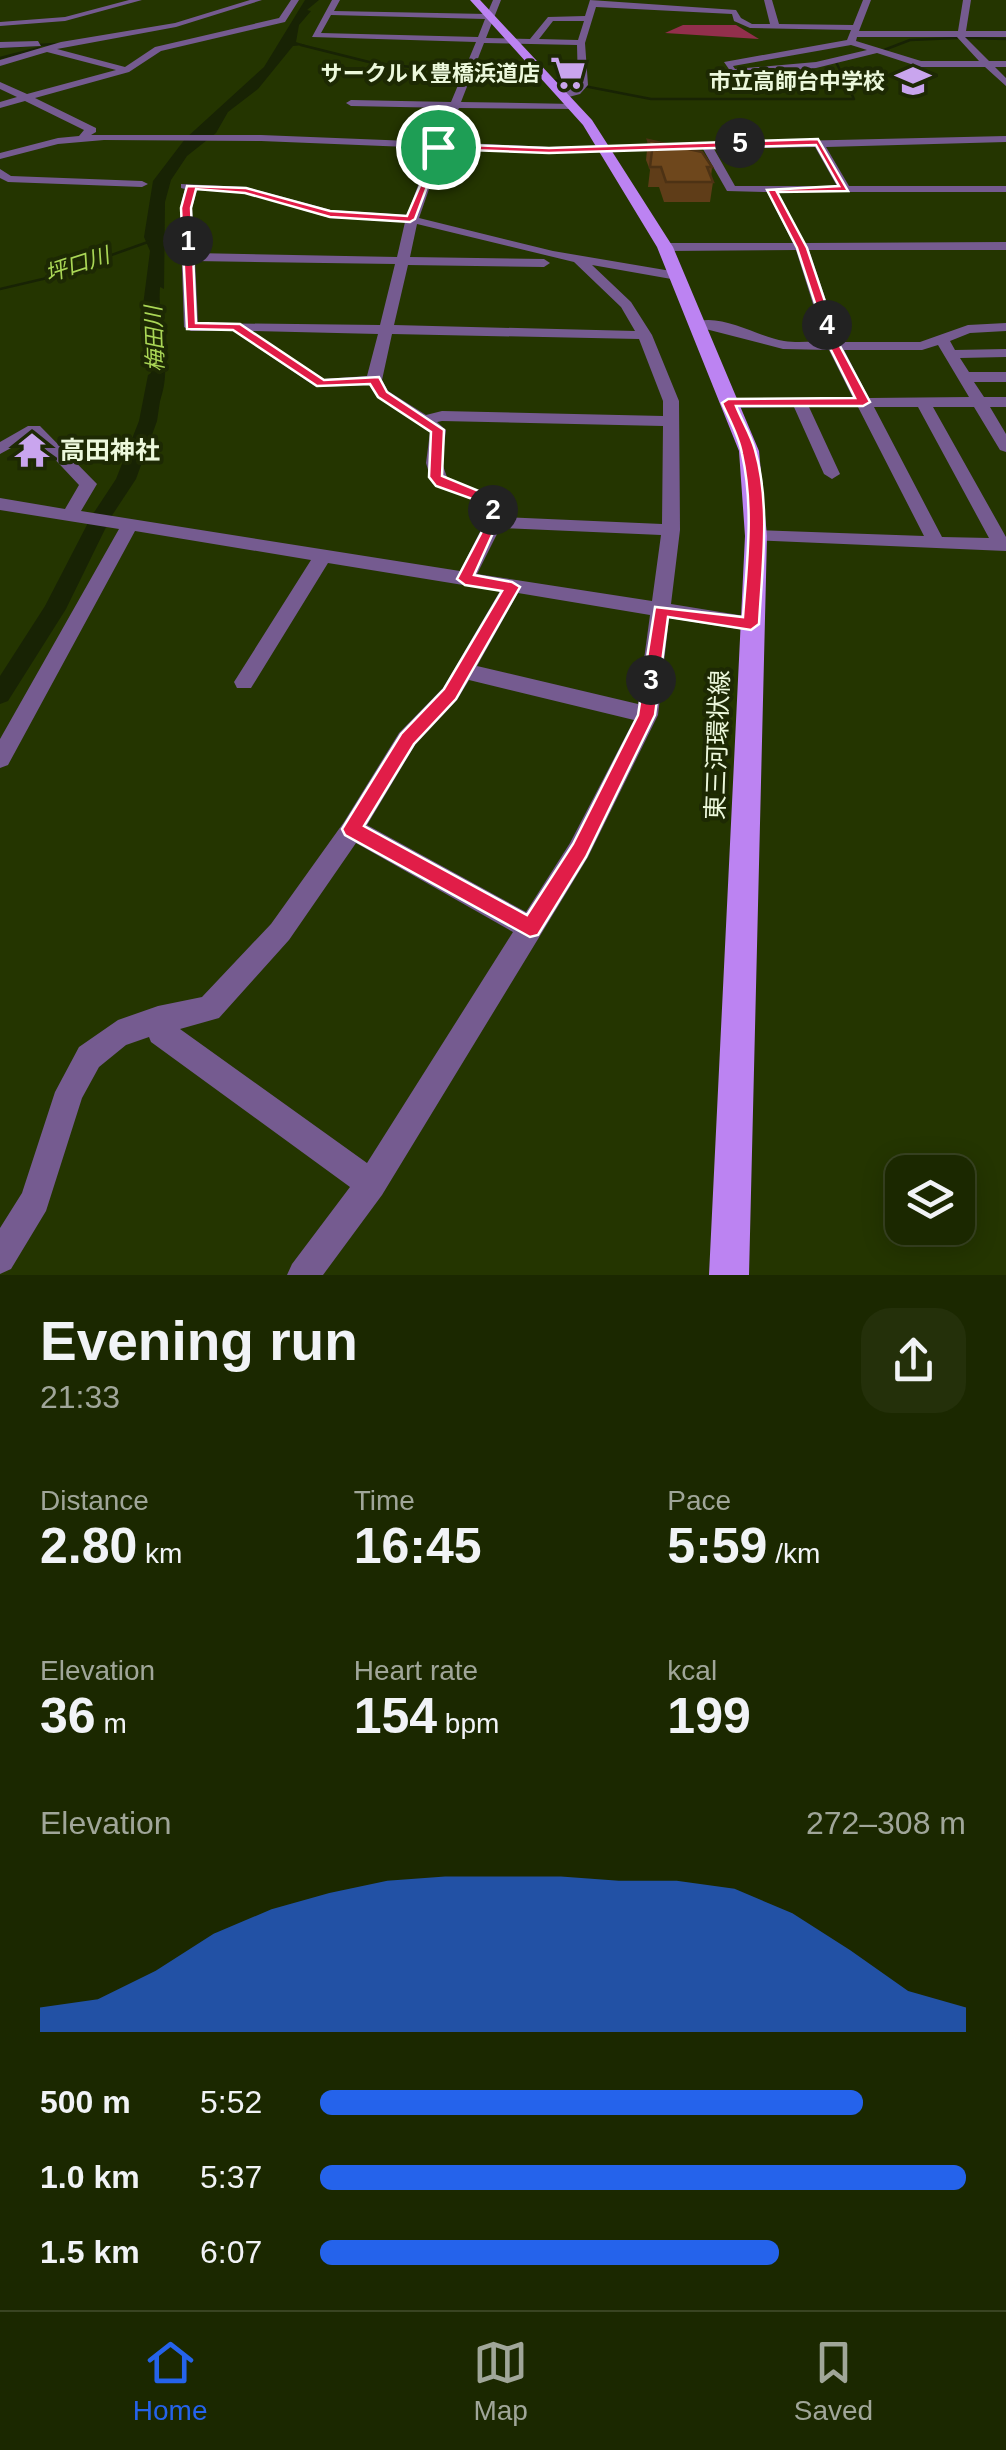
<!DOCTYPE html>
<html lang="en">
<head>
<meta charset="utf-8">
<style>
	body { margin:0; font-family:Arial,"Noto Sans JP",sans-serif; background:#24300a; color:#f1f3f6; height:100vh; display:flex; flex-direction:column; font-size:38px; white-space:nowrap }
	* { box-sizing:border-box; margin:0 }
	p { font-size:32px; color:#a0a699 }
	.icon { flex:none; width:55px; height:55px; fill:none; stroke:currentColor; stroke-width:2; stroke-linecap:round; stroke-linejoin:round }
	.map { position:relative; height:1275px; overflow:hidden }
	.panel { display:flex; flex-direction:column; background:#1b2800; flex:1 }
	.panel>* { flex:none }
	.tools { position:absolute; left:885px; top:1155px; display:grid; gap:20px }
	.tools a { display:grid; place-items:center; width:90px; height:90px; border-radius:20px; background:#1b2800; box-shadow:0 5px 25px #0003,0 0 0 2px #394422; font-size:50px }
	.pin { position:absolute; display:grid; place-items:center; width:85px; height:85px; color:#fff; margin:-42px; border:5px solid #fff; border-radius:50%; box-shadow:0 2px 10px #0007 }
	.km { position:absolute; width:50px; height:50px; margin:-25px; border-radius:50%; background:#222; color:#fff; font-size:28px; line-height:50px; text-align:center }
	.round { display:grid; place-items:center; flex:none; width:105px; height:105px; border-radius:30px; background:#24300a }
	.headline { display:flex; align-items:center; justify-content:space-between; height:170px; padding:0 40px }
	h1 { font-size:55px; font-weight:600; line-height:75px }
	.stats { display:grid; grid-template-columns:repeat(3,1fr); gap:15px; height:170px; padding:10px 40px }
	.stats div { display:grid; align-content:center }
	.stats b { font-size:50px; font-weight:600 }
	.stats small { font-size:28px; font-weight:400 }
	.stats p { font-size:28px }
	.chart { height:280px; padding:20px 40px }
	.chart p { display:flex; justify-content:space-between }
	.chart svg { width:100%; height:180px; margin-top:10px; fill:#2563eb; opacity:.7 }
	ul { padding:0 40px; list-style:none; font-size:32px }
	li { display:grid; grid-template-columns:160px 120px 1fr; align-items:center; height:75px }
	li i { height:25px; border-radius:12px; background:#2563eb }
	.tab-bar { display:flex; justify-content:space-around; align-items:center; height:140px; border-top:2px solid #394422; background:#1b2800; font-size:28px; color:#a0a699 }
	.tab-bar a { display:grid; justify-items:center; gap:5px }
	.tab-bar .current { color:#2563eb }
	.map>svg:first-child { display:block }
	.forest { fill:#922f4c }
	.water { fill:#182304 }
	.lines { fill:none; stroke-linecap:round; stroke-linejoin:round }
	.stream { stroke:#182304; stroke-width:2.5 }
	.river { fill:#182304; fill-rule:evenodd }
	.minor { fill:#755b90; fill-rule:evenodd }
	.major { fill:#bc83f2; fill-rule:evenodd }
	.wall { fill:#5f3d18 }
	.building { fill:#6e471c; stroke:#4d3214; stroke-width:2.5 }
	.route { fill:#e11d48; stroke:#fff; stroke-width:2.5; fill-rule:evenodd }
	.labels { text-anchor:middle; stroke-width:8; stroke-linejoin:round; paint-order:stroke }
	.far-poi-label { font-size:22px; font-weight:bold; fill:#ecf8dc; stroke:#1d2903; text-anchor:end }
	.far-water-label { font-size:22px; font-style:italic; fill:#aad756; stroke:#1d2903 }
	.poi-label { font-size:25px; font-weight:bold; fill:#ecf8dc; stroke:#1d2903; text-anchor:start }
	.street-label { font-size:25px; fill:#ecf8dc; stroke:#1d2903 }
</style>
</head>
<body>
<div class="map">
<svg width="1006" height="1275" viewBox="0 0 1006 1275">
	<rect width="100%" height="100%" fill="#243500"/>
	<path class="forest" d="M683,25H736L759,39L665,33Z"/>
	<path class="water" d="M305,0H319L307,10L311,11L299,25L296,42L305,45L293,46L258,89L228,112L216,133L187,156L171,180L165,202L164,289L160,287C157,324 174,368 159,403L143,404L152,368L140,329L150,251L144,237L153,181L185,139L264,67Z"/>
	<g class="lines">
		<path class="stream" d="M966,38L1006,39
			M301,45L377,64L543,78
			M0,47L56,44
			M884,50L910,40L957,38
			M0,58L39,48
			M553,80L651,99H854L836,62
			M0,289L47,278L148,242"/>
		<path class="river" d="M156,370L164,375L157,421L136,479L111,517L66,609L8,701L0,704V676L45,606L91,517L116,479L139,421L148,375Z"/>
		<path class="minor" d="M129,0H142L65,21L0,26V22L65,17Z
			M250,0H262L176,27L57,49L125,67L155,47L279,18L291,0H299L285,22L161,51L129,72L35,98L96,128V132L91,135H261L435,142L449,108L351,106L346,103L351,100L451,102L476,42L312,37L332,0H340L334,11L487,14L493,0H501L486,38L530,39L548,17L585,16L590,0L736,10L741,18L752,24H770L764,0H772L779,24L853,25L863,0H871L859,31H958L963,0H971L966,31H1006V37H965L989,61H1006V67H995L1006,78V86L985,67H920L877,53L816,68L733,75L724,62L847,40L851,30L750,28L734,21L732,14L596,7L585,43L588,85L580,94L565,98L560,95L578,85L577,45L484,43L461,102L575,104L578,109L459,108L445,142L549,147L1006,136V142L826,147L849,186H1006V192H778L805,243L1006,242V250H809L840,342H920L968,325L1006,323V331L970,333L950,341L955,350L1006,349V357L960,358L969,372H1006V382H974L984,397H1006V407H990L1006,434V452L1000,450L974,407H933L1006,537V551L750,540L747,536L756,530L924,536L858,407H809L840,474L832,479L824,474L794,407L728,408L720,403L728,398H853L829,350L783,349L690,325C715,309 757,337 784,341C797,343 812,341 825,342L796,250L665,251L659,247L665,243H793L767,192L727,191L703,149L549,153L443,149L419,218L553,251L677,272L684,276L677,280L592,265L631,302L652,335L679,401L680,530L671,604L751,617L761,624L751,631L669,618L658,715L588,857L382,1195L323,1275H287L292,1264L350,1187L151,1042L149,1037L126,1045L99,1067L82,1098L46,1211L11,1269L0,1274V1228L22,1193L55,1092L79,1047L118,1020L158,1006L202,997L271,924L344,822L399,733L443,688L500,591L328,563L251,688H237L234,682L311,560L135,531L8,765L0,768V739L119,529L0,510V498L65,509L79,485L33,436L0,454V442L28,426H40L97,484L81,511L460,571L485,522C488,495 449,496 432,483L426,463L430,432L377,397L369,385L316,387L232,330L191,331L184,327L180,208L185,189L181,188V184L246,187L331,210L407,215L432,148L261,141L104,140L58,144L0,159V153L58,138L79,136L84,130L25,101L0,108V102L17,97L0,89V82L27,94L116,70L47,52L0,66V60L61,42L175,23ZM331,15L485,19L478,37L321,33ZM553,21H584L578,40L539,39ZM857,37H957L979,61H921L856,41ZM851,45L867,50L816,62L735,69L733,66ZM815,147L837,186H735L714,149ZM197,190L245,193L330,218L405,222L397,257L194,253L192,208ZM417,224L574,262L621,307L635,331L394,325L408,265L544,267L550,263L544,259L410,257ZM195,261L395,264L380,325L198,323ZM251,331L378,334L367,376L324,379ZM392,334L639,339L663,401V416L442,411L426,415L388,391L382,380ZM938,345L969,397L869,398L844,350H922ZM874,407H918L989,538L942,537ZM442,421L663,426L662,524L503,517L492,495L448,480L442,463L446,430L437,422ZM500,528L661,535L652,601L477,574ZM518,593L650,615L638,704L477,666ZM469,680L634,720L570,843L526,912L367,825L415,745L457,700ZM356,843L513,932L367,1163L180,1029L219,1018L289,940Z
			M38,41L41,46L0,48V42Z
			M0,169L11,176L142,181L148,184L142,187L8,182L0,178Z"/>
		<path class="major" d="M470,0H480L592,120L673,247L759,451L767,536L749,1275H709L745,536L739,451L657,247L583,125Z"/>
	</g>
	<path class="wall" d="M648,140L712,167L711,177L713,182L710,202H664L659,187H648L650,170L646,160Z"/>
	<path class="building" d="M648,140L702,152L712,167H707L713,182H666L661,167H650L652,151Z"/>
	<path class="route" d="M818,139L848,191L777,192L807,248L840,346L870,402L863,406H736C742,421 751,435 755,450C771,505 762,568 759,624L751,630L668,617L655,715L586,857L538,935L530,937L345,835L342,829L401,734L444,689L502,591L465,585L457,579L487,522V513L481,502L436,486L429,477L431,432L378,397L370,384L317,386L233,330L187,329L181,208L187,186L246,188L330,211L407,216L438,144L549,148ZM816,145L839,186L767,190L797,248L829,346L855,398L728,399L722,403C729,419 739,436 742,454C754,507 747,563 743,617L655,607L638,715L573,844L527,915L364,826L414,744L456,699L520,587L512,582L474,575L502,513L491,496L442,476L444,430L387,392L379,377L324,380L240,324L196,323L191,208L196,189L245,193L330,217L410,222L415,219L441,149L549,153Z"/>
	<defs>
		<symbol id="supermarket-bare" viewBox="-9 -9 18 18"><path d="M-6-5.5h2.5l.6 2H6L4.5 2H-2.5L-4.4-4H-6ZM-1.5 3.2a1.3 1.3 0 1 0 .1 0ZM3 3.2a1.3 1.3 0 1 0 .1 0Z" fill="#c9a5ee" stroke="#1d2903" stroke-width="2.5" paint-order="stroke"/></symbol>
		<symbol id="school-bare" viewBox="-9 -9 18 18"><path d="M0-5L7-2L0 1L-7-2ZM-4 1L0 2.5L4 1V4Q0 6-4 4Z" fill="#c9a5ee" stroke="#1d2903" stroke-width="2.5" paint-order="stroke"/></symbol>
		<symbol id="temple-bare" viewBox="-9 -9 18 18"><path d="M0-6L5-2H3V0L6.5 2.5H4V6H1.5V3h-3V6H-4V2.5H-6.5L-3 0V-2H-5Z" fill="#c9a5ee" stroke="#1d2903" stroke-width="2.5" paint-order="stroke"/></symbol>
	</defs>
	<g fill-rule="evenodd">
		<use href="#supermarket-bare" x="543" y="48" width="50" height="50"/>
		<use href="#school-bare" x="888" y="56" width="50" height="50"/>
		<use href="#temple-bare" x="7" y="425" width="50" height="50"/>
	</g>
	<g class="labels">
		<g class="far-poi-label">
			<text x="540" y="81">サークルＫ豊橋浜道店</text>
			<text x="885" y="89">市立高師台中学校</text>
		</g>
		<g class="far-water-label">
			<text transform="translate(77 264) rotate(-18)" y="8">坪口川</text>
			<text transform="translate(154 339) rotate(-92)" y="8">梅田川</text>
		</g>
		<g class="poi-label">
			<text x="60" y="459">高田神社</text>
		</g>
		<g class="street-label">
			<text transform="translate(717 745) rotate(-88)" y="9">東三河環状線</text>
		</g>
	</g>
</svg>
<div class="tools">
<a><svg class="icon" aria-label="layers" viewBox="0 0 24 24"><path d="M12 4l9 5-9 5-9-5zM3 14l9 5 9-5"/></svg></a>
</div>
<div class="pin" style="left:438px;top:147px;background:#1e9e55"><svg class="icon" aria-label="arrive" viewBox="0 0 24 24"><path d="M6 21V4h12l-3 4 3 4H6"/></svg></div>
<b class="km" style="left:188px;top:241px">1</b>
<b class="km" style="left:493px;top:510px">2</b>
<b class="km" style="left:651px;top:680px">3</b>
<b class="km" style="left:827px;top:325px">4</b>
<b class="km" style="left:740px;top:143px">5</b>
</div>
<section class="panel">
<div class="headline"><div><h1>Evening run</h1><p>21:33</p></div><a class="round"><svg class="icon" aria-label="share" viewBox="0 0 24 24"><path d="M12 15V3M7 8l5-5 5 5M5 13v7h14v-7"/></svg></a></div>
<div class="stats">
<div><p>Distance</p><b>2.80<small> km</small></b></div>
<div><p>Time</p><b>16:45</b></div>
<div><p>Pace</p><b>5:59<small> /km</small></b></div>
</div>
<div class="stats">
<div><p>Elevation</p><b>36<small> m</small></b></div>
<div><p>Heart rate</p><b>154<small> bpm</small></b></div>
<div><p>kcal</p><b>199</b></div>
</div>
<div class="chart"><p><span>Elevation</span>272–308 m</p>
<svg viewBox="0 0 160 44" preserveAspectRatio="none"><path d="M0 44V38L10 36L20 29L30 20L40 14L50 10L60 7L70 6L80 6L90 6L100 7L110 7L120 9L130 15L140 24L150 34L160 38V44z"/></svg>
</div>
<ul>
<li><b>500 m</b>5:52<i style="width:84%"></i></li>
<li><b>1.0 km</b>5:37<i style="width:100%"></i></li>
<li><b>1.5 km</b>6:07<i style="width:71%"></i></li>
</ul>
</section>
<nav class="tab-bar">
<a class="current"><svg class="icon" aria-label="home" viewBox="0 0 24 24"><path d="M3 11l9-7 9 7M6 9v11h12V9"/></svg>Home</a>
<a><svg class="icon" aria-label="map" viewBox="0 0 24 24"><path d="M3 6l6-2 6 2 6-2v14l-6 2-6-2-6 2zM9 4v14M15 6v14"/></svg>Map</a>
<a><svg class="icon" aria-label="saved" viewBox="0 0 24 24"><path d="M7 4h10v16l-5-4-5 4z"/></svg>Saved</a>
</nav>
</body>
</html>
